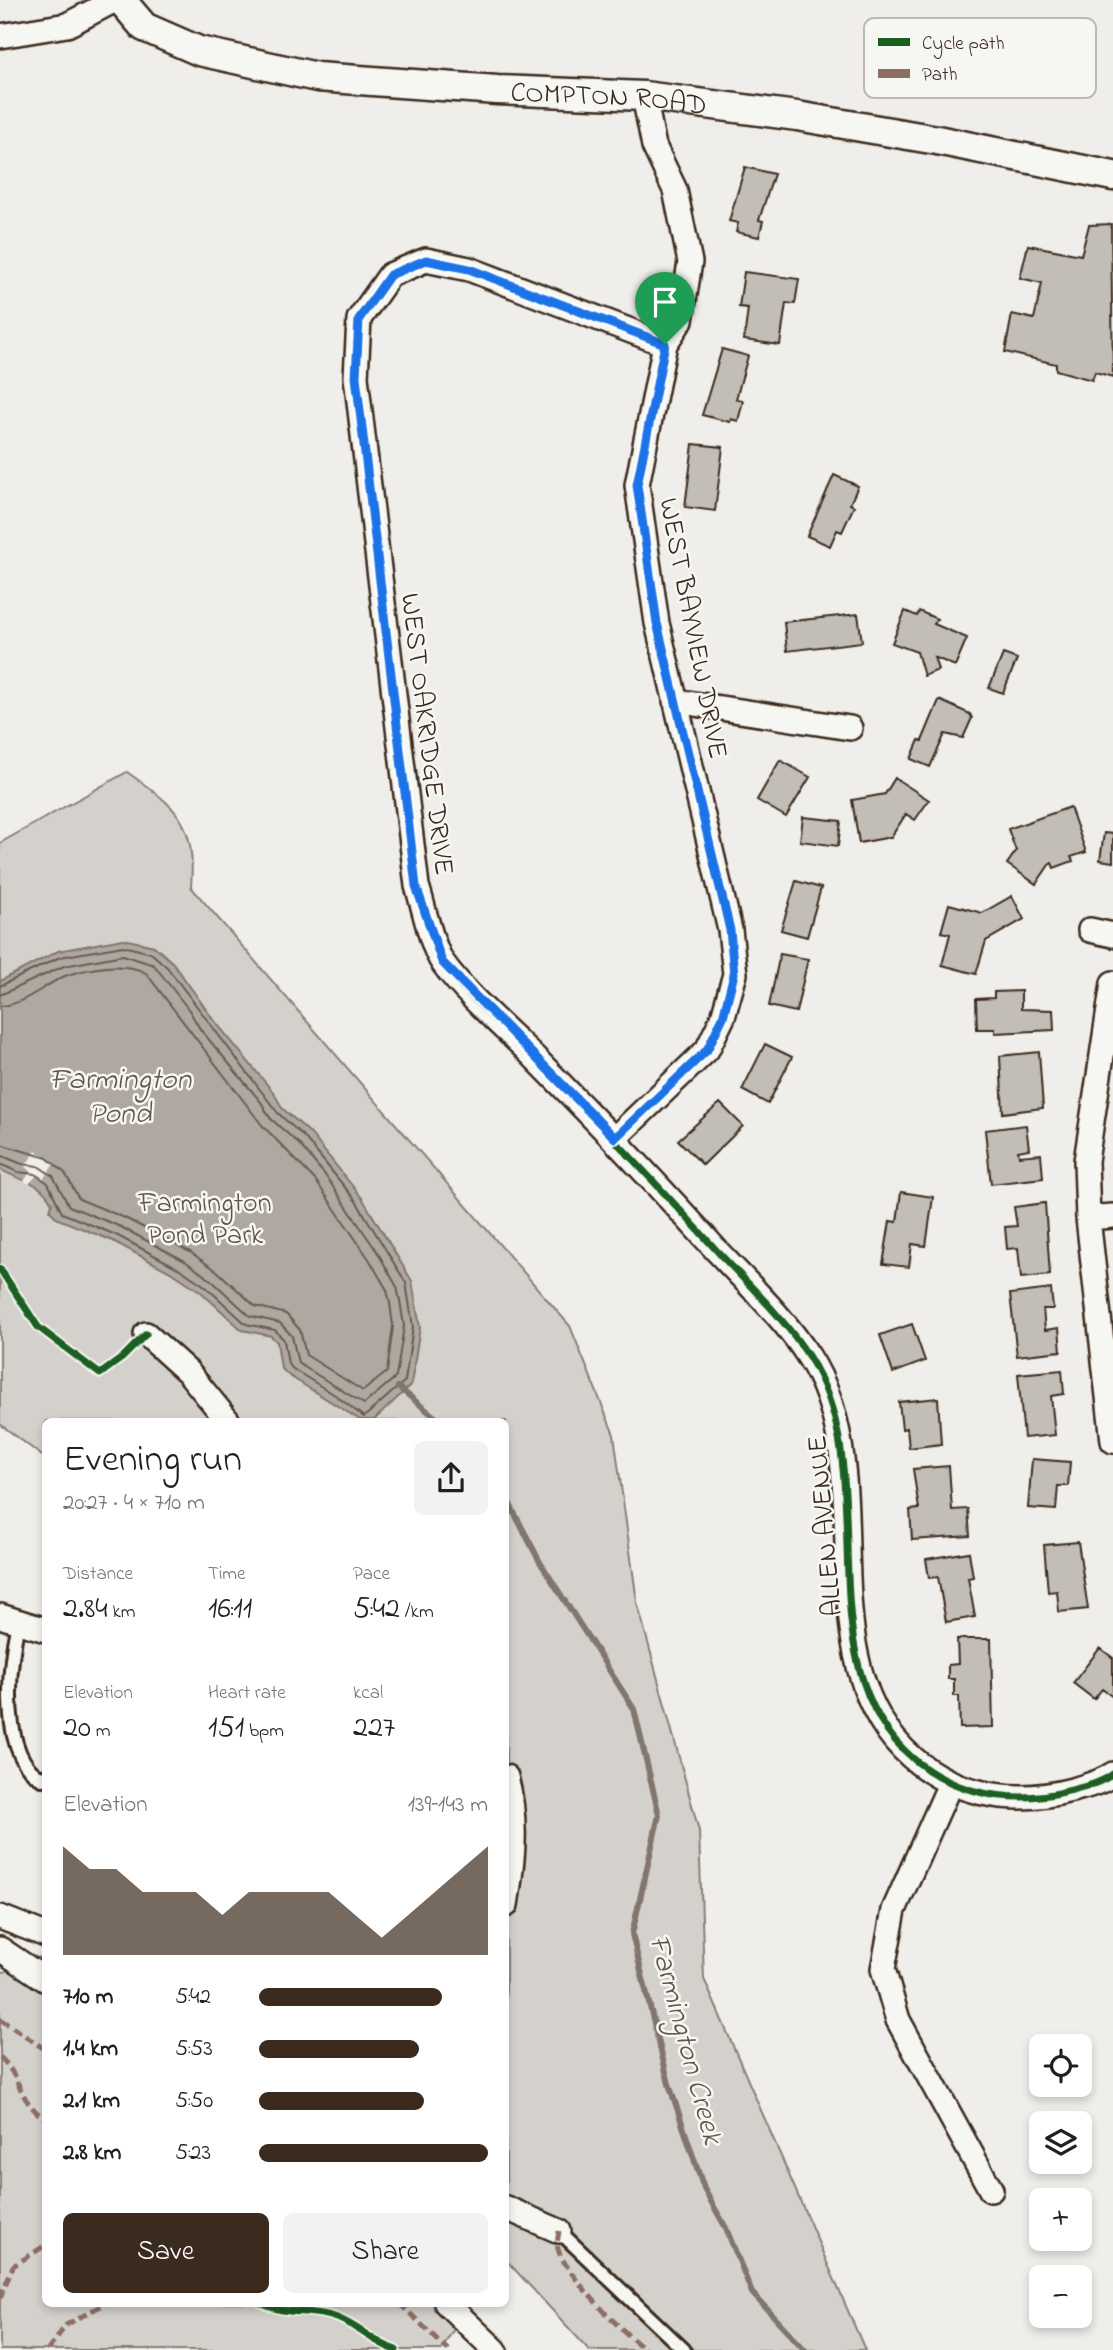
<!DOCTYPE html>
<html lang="en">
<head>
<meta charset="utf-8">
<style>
	body { margin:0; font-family:"Indie Flower",sans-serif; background:#f2f2f2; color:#202124; height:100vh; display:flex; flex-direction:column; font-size:26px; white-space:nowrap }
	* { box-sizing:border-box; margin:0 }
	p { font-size:23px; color:#757577 }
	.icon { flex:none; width:38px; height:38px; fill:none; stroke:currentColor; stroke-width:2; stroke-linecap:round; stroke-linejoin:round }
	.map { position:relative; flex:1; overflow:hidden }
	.side { position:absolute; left:42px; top:1418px; width:467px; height:889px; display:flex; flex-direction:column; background:#fff; border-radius:10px; box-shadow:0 4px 10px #0003 }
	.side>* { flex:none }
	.controls { position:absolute; left:1029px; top:2034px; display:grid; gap:14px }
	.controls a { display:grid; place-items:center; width:63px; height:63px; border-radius:10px; background:#fff; box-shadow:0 4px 10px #0003; font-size:35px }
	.pin { position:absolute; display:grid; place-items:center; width:60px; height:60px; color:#fff; margin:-72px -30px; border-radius:50% 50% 50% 0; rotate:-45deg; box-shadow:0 0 7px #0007 }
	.pin .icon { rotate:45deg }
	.round { display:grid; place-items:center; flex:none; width:74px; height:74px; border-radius:10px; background:#f2f2f2 }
	.summary { display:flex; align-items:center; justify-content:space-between; height:119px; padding:0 21px }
	h1 { font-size:38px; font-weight:600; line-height:52px }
	.metrics { display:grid; grid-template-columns:repeat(3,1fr); gap:10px; height:119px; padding:7px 21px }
	.metrics div { display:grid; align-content:center }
	.metrics b { font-size:30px; font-weight:600 }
	.metrics small { font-size:19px; font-weight:400 }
	.metrics p { font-size:19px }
	.chart { height:196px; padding:14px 21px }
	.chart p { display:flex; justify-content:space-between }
	.chart svg { width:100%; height:126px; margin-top:7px; fill:#3b2a1e; opacity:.7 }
	.cta { display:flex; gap:14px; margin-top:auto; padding:14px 21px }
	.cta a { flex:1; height:80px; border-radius:10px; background:#3b2a1e; color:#fff; font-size:28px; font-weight:600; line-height:80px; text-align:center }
	.cta a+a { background:#f2f2f2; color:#202124 }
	ul { padding:0 21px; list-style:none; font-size:23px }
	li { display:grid; grid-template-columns:112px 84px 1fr; align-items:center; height:52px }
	li i { height:18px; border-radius:9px; background:#3b2a1e }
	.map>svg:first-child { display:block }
	.green { fill:#d4d1cc; stroke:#887e75; stroke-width:2 }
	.water { fill:#afa8a1; stroke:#81766d; stroke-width:2 }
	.pier { fill:#efeeea }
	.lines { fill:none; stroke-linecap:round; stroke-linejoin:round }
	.shore { stroke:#695c52; stroke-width:2 }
	.stream { stroke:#81766d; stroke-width:6 }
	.building { fill:#c2bdb7; stroke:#3b2a1e; stroke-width:2 }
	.service-casing { stroke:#3b2a1e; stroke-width:18 }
	.minor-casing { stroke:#3b2a1e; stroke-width:28 }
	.tertiary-casing { stroke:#3b2a1e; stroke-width:33 }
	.service { stroke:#f6f6f2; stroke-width:12 }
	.minor { stroke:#f6f6f2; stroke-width:23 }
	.tertiary { stroke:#f6f6f2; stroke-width:28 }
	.quiet { stroke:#8d6e63; stroke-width:5; stroke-dasharray:10 5; stroke-linecap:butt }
	.cycleway-casing { stroke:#f6f6f2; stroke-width:11 }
	.cycleway { stroke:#1b5e20; stroke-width:7 }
	.route-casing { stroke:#fff; stroke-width:14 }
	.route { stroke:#1a73e8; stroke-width:9 }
	.labels { text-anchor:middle; stroke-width:5; stroke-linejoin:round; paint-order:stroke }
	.street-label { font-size:28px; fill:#3b2a1e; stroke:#f6f6f2 }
	.park-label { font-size:28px; fill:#61544a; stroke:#f6f6f2 }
	.water-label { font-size:30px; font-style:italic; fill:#64564c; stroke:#f6f6f2 }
	.key { fill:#f6f6f2; stroke:#beb9b2; stroke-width:2 }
	.key-label { font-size:19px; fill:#3b2a1e }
</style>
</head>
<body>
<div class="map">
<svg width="1113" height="2350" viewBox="0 0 1113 2350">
	<rect width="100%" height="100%" fill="#efeeea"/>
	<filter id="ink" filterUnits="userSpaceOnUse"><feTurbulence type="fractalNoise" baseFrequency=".0143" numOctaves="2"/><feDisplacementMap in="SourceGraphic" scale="14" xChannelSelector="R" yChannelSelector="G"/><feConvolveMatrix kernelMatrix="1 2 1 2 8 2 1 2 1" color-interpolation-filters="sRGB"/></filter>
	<g filter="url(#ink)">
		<path class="green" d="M127,772C178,808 196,822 191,887L570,1326L614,1435L637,1602L699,1831L704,1979L865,2350H589L506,2260V1421H46L45,1458L0,1424V843Z
			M45,1955L46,2303H470L441,2350H0V1971L4,1972Z"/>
		<path class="water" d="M123,939L154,946L173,963L213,1019L274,1093L282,1108L310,1133L362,1198L412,1281L420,1327L411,1385L374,1420H360L288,1375L281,1368L277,1342L271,1336L242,1330L201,1292L176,1275L113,1241L58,1219L50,1211L52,1203C37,1177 23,1184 0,1169V981L58,951Z"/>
		<path class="pier" d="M36,1151L54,1164L43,1179L37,1175L29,1184L24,1181L31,1171L25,1166Z"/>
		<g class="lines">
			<path class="shore" d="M0,986L60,957L123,946L151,953L167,967L277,1112L305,1138L356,1201L406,1283L413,1327L405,1381L364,1417L335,1395L293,1369L288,1364L284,1340L275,1330L246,1324L205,1286L180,1269L116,1235L62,1213L48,1183L35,1174L18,1172L0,1164
				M0,995L64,966L123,955L154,965L189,1010L200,1029L261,1102L270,1118L299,1144L325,1175L378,1253L397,1287L400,1301L404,1326L396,1377L364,1404L298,1363L292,1336L280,1323L250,1316L211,1280L185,1261L121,1227L69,1206L53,1176L38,1166L22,1164L0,1155
				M0,1006C24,1005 44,985 65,976C88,968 125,961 146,973L262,1125L316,1181L369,1259L387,1290L390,1303L393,1326L387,1372L363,1391L306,1355L300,1330L286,1314L255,1306L217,1271L190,1252L125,1218L79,1199L65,1173L47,1158L0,1144"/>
			<path class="stream" d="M398,1387L440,1421
				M506,1497L540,1562L634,1709L659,1815L632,1934L669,2084L704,2189L726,2228L752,2293L805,2350"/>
		</g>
		<path class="building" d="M745,167L774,174L759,220L763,221L759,237L736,232L738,223L729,221Z
			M1111,224L1113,377L1095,372L1092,380L1056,370V364L1005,352L1012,314L1034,319L1042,283L1020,278L1028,245L1081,255L1089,225Z
			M744,272L799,279L795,304L786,303L780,345L744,340L748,308L739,307Z
			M722,349L748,356L736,399L743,401L738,421L731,419L730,422L702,415Z
			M693,444L723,447L715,511L685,507Z
			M834,475L858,486L850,504L854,506L842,532L837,530L830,546L807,536Z
			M905,611L917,616L919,611L937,619L934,624L967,638L955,666L934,657L938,670L924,676L917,652L892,643Z
			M858,614L862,642L787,651L784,622Z
			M1003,654L1017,659L1003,693L989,688Z
			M939,700L970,714L972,718L963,738L945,734L930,767L911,759L919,740L922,741Z
			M780,760L810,777L786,817L757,800Z
			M895,778L929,800L915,820L906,814L891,837L859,843L852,800L885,794Z
			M1070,807L1086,852L1071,857L1073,861L1054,868L1052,863L1049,865L1036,884L1007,864L1016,851L1008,829Z
			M803,817L841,821L838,846L800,841Z
			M1104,833L1113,834V862L1100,860Z
			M796,881L821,888L807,937L781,930Z
			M1012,896L1024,919L986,941L976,974L942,965L950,934L941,932L949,904L982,913Z
			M780,954L808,959L796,1012L769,1006Z
			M1021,991V1009L1053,1010L1054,1030L995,1033V1029H977L976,999L994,998V992Z
			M765,1044L792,1057L768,1104L742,1090Z
			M1039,1052L1043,1108L1003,1113L1000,1056Z
			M720,1103L743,1126L703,1165L678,1140Z
			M1026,1125L1029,1149L1018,1151L1019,1156L1041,1154L1043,1178L991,1184L985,1130Z
			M901,1192L933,1197L926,1246L912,1244L909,1267L883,1264L890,1221L897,1222Z
			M1045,1203L1050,1275L1021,1278L1018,1248L1007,1249L1005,1227L1017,1226L1014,1207Z
			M1051,1289L1053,1309H1043L1045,1330L1059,1328L1061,1351L1017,1356L1010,1294Z
			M912,1324L925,1361L893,1373L880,1335Z
			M1062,1370L1064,1394L1051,1396L1055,1435L1024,1438L1018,1374Z
			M938,1398L941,1444L909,1448L907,1428L902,1429L899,1402Z
			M1032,1459L1070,1462L1068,1486H1058L1056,1510L1028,1508Z
			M949,1466L952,1510L968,1509L970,1536L912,1540L910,1510L919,1509L913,1469Z
			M1078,1542L1088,1609L1059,1612L1057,1591L1048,1592L1044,1545Z
			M969,1552L973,1577L968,1578L975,1617L946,1622L938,1577L929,1578L926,1559Z
			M957,1639H991L993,1727L960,1728L959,1696H954V1679H948V1665L958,1664Z
			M1100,1648L1113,1658V1697L1102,1689L1094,1699L1073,1683Z"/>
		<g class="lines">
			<defs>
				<path id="service" d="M18,1623C8,1669 0,1757 42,1779L46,1776
					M559,2231L684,2350"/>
				<path id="minor" d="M0,36L67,25L115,0
					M665,344L469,269L426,260L390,275L359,319L356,377L417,886C424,907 431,946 443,963C464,993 509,1032 536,1059C598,1122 659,1186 718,1252C749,1285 785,1319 809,1357C883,1472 806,1650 903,1749C948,1795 1012,1806 1072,1790C1086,1786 1101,1783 1113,1774
					M675,701L850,728
					M1090,930L1113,935
					M1113,983L1086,1161L1088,1218L1113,1441
					M615,1138L707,1050L723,1017L735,974L730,930L657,623L637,485L665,344L681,320L690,262L675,190L654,146L644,96
					M1088,1218L1113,1216
					M146,1334L188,1372L228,1421
					M0,1616L46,1630
					M506,1777C518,1820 513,1862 506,1905
					M950,1784L894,1910L883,1969L898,2020L991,2190
					M0,1917L46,1935
					M0,1949L46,1980
					M506,2208L559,2231
					M446,2303L495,2350"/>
				<g id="tertiary">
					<path id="s1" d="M121,0L144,27L199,51L317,77L497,90L644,96L797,116L937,140L1113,176"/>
				</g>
			</defs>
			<use href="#service" class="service-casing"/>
			<use href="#minor" class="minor-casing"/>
			<use href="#tertiary" class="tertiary-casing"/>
			<use href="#service" class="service"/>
			<use href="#minor" class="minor"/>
			<use href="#tertiary" class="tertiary"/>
			<path class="quiet" d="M0,2019L46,2050
				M0,2057C23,2079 15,2097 46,2120
				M559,2231C558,2238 556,2245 559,2252C570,2279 622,2332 646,2350
				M0,2298L13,2266L46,2245
				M399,2303L448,2350
				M48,2350L66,2325L106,2303"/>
			<defs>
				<path id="cycleway" d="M665,344L469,269L426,260L390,275L359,319L356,377L417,886C424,907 431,946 443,963C464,993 509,1032 536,1059C598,1122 659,1186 718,1252C749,1285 785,1319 809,1357C883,1472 806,1650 903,1749C948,1795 1012,1806 1072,1790C1086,1786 1101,1783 1113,1774
					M0,1269L38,1327L100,1374L122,1358L146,1334
					M261,2303C285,2316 312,2308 337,2318C358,2326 374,2343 396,2350"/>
			</defs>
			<use href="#cycleway" class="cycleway-casing"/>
			<use href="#cycleway" class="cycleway"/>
		</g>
	</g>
	<g class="lines" filter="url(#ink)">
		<defs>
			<path id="route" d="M426,260L469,269L665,344L637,485L657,623L730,930L734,974L723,1017L707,1050L615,1138L442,962L416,886L356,377L359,319L390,275Z"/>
		</defs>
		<use href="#route" class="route-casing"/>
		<use href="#route" class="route"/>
	</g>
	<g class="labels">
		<g class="street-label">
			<text dy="10" stroke="none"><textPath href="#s1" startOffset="509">COMPTON ROAD</textPath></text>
			<text transform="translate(695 628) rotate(79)" y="10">WEST BAYVIEW DRIVE</text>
			<text transform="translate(429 734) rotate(83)" y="10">WEST OAKRIDGE DRIVE</text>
			<text transform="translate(823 1526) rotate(-95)" y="10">ALLEN AVENUE</text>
		</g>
		<g class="park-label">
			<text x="205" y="1211">Farmington<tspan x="205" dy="32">Pond Park</tspan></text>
		</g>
		<g class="water-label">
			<text x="120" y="1088">Farmington<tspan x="120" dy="34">Pond</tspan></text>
			<text transform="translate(687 2039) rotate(75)" y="10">Farmington Creek</text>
		</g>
	</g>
	<rect x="864" y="18" width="232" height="80" rx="10" class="key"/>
	<rect x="878" y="38" width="32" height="8" fill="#1b5e20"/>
	<rect x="878" y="69" width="32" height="9" fill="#8d6e63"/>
	<g class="key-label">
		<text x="922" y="49">Cycle path</text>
		<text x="922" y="80">Path</text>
	</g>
</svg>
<div class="controls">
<a><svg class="icon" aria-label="locate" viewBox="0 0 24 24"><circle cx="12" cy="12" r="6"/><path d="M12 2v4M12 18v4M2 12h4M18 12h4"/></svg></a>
<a><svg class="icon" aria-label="layers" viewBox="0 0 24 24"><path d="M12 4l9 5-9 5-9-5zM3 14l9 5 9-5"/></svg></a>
<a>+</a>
<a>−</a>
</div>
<div class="pin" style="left:665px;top:344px;background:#1e9e55"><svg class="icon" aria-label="arrive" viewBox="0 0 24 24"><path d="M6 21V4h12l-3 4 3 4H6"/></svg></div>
<section class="side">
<div class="summary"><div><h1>Evening run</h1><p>20:27 · 4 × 710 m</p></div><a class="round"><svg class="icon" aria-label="share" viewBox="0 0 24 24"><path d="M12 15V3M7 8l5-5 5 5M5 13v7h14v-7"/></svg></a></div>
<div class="metrics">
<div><p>Distance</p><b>2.84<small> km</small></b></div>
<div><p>Time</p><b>16:11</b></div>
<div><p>Pace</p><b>5:42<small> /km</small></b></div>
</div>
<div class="metrics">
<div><p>Elevation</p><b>20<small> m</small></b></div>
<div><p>Heart rate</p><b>151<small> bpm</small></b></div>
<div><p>kcal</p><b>227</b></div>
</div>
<div class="chart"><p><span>Elevation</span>139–143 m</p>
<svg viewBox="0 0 160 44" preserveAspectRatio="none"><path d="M0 44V6L10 14L20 14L30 22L40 22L50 22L60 30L70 22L80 22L90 22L100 22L110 30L120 38L130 30L140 22L150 14L160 6V44z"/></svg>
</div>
<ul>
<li><b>710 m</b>5:42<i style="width:80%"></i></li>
<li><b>1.4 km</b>5:53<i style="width:70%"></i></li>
<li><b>2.1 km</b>5:50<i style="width:72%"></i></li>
<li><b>2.8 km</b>5:23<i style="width:100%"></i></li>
</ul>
<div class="cta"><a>Save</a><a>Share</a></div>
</section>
</div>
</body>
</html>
